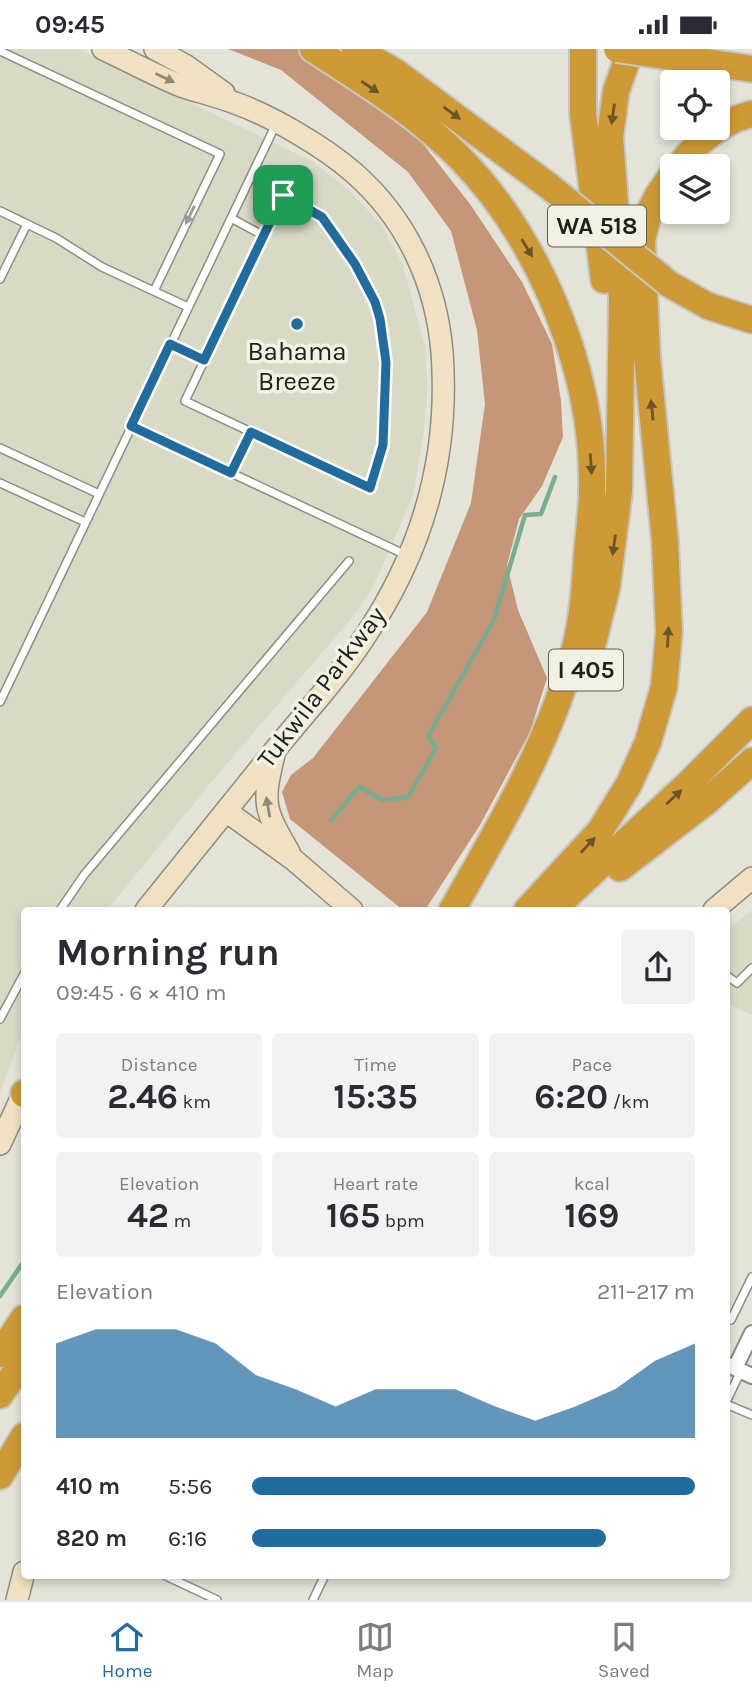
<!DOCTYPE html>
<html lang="en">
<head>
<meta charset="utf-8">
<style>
	body { margin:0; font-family:Karla,sans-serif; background:#f2f2f3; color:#2b2b33; height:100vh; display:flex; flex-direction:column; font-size:26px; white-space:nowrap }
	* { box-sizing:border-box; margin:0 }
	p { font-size:23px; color:#7c7c81 }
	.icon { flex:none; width:38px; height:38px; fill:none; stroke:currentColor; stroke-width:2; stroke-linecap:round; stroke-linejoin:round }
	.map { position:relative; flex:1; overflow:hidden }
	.drawer { position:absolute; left:21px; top:858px; width:709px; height:672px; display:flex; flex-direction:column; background:#fff; border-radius:7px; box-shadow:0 4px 10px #0003 }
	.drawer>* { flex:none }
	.controls { position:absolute; left:660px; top:21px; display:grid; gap:14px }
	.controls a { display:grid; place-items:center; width:70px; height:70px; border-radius:7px; background:#fff; box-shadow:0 4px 10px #0003; font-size:35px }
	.pin { position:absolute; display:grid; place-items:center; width:60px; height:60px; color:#fff; margin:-30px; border-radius:14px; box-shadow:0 4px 10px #0006 }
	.round { display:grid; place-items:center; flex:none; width:74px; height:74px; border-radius:7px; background:#f2f2f3 }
	.overview { display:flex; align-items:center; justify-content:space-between; height:119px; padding:0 35px }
	h1 { font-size:38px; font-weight:700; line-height:52px }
	.stats { display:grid; grid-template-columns:repeat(3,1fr); gap:10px; height:119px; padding:7px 35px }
	.stats div { display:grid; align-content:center; border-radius:7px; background:#f2f2f3; text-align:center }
	.stats b { font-size:35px; font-weight:700 }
	.stats small { font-size:19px; font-weight:400 }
	.stats p { font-size:19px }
	.chart { height:196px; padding:14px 35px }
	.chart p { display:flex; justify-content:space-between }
	.chart svg { width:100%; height:126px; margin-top:7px; fill:#206c9f; opacity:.7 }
	ul { padding:0 35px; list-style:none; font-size:23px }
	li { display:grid; grid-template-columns:112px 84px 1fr; align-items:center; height:52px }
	li i { height:18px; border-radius:9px; background:#206c9f }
	.status { display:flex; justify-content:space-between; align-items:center; height:49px; padding:0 35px; background:#fff; direction:ltr }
	.status svg { height:19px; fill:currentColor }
	.tabs { display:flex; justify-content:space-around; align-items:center; height:98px; border-top:2px solid #e1e1e2; background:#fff; font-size:19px; color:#7c7c81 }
	.tabs a { display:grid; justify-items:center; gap:4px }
	.tabs .selected { color:#206c9f }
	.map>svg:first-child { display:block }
	.built { fill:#d9dac6 }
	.forest { fill:#c59677 }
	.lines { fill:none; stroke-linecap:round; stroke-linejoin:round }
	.stream { stroke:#77ae92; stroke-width:4.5 }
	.lane-casing { stroke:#8d8e82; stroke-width:10 }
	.street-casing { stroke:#8d8e82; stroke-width:18 }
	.secondary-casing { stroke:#8d8e82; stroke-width:24 }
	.highway-casing { stroke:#c5c5c3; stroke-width:30 }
	.lane { stroke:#fff; stroke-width:7 }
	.street { stroke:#fff; stroke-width:14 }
	.secondary { stroke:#f0e1c2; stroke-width:21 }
	.highway { stroke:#cd9a35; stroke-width:26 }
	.highway-bridge-casing { stroke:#c5c5c3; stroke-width:30; stroke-linecap:butt }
	.highway-bridge { stroke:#cd9a35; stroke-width:26 }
	.oneway { fill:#928a76 }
	.oneway2 { fill:#6d5626 }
	.oneway3 { fill:#9a9a98 }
	.route-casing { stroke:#fff; stroke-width:14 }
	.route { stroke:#206c9f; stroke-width:9 }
	.poi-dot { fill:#206c9f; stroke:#f1f1e4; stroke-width:2.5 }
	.labels { text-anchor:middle; stroke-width:7; stroke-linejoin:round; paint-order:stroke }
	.shield { fill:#f1f1e4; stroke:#5e5e57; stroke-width:2 }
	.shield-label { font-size:24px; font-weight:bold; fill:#1f1f1a }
	.poi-label { font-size:26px; fill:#1f1f1a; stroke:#f1f1e4 }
	.street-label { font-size:26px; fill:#1f1f1a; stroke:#f1f1e4 }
</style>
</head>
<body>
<div class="status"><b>09:45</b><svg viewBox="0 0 49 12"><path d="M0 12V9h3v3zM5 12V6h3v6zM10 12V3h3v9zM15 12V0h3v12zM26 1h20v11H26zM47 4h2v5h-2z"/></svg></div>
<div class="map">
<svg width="752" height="1551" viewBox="0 0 752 1551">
	<rect width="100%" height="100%" fill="#e3e4d7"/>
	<path class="built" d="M0,0H78L310,111L349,141L383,178L403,216L425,298L427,337L424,382L413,447L373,538L356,564L214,730L107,861H24V979L0,1044Z
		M752,861V966L726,954V882Z"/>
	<path class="forest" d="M228,0H299L326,16L416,86L470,155L522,233L552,295L561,352L563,388L542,437L519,470L507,516L518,561L547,629L530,683L480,776L425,861H403L290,770L282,743L291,726L313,709L427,563L471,454L485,355L477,281L451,182L408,123L281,21Z"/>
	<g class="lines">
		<path class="stream" d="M331,771L359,738L383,751L408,748L436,699L428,687L494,571L525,466L541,465L555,428
			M0,1247L24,1212"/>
		<defs>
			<path id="lane" d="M0,2L220,105L154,242
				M283,146L322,168L355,215L375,253L380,269L386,313L383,396L370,439L185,352Z
				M0,162L56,189L102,218L188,258
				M231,169L264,187
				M0,230L27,175
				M170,295L204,311
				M131,377L406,506
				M0,399L99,445
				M231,424L251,383
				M0,434L85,473
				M0,653L276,75
				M60,861L84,826L349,512
				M726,926L737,934L752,919
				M0,970L24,925
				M731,1271L752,1228
				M726,1353L741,1322
				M726,1355L752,1366
				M164,1526L217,1551
				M313,1551L325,1526"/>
			<path id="street" d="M728,1316L752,1327
				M735,1319L752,1284"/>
			<path id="secondary" d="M103,0C129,12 154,26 181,37C199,43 217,47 235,54C272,67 324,98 353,123C406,169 436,233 442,303C450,408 423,502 364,589C338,629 305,664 275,701C232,754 189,808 146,861
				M155,0L185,16L224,44
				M274,706C262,755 264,760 289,803
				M226,762L294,811L352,861
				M714,861L752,829
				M0,1095L24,1043
				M17,1551L24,1523"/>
			<path id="highway" d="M313,0C364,33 418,66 461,110C541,192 595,326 592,441C592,462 589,483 587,504C585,535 583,569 575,599C550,693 500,777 452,861
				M355,0L394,22L550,138
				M583,0V65L604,231
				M685,10L752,20
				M679,117C696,94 723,71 752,65
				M669,235L708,257L752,271
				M586,621L607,537L619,442L622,250L610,88L616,42L631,0
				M620,819L706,753L752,712
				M527,861L600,782L629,735L648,693L664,638L669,583L665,492L647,308L642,191L648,166L658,146L672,126
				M552,861L688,735L752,671
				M24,1044V1045
				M0,1305L24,1269
				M0,1346L24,1311
				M0,1427L24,1387"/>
		</defs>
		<use href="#lane" class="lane-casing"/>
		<use href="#street" class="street-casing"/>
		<use href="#secondary" class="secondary-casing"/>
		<use href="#highway" class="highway-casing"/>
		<use href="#lane" class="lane"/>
		<use href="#street" class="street"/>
		<use href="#secondary" class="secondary"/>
		<use href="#highway" class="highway"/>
		<defs>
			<path id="highway-bridge" d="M617,0L685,10
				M550,138L669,235"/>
		</defs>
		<use href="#highway-bridge" class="highway-bridge-casing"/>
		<use href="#highway-bridge" class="highway-bridge"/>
	</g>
	<defs><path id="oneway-solid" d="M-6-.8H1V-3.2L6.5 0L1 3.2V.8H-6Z" transform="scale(1.75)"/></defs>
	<g class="oneway">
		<use href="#oneway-solid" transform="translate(165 29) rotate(25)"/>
		<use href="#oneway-solid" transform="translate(268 758) rotate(-100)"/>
	</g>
	<g class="oneway2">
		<use href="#oneway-solid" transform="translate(370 38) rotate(34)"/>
		<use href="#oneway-solid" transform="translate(452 64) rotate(36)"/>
		<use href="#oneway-solid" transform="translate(613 65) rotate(98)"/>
		<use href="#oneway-solid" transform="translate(527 199) rotate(59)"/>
		<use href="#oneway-solid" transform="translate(652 361) rotate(-96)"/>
		<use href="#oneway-solid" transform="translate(591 415) rotate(86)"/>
		<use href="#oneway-solid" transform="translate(614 496) rotate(98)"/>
		<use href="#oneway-solid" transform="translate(668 588) rotate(-87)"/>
		<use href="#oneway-solid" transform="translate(674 748) rotate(-43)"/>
		<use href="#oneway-solid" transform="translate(588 796) rotate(-47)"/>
	</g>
	<use class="oneway3" href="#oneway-solid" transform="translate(190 166) rotate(116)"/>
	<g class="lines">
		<defs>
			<path id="route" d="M283,146L322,168L355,215L375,253L380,270L386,313L383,396L370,439L251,383L231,424L131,377L170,295L204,311Z"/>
		</defs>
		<use href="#route" class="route-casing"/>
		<use href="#route" class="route"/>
	</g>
	<circle class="poi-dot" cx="297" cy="275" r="7"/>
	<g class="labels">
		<g class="shield">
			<rect x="548" y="156.5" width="98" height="41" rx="5"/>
			<rect x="549" y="600.5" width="74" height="41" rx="5"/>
		</g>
		<g class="shield-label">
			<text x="597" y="185">WA 518</text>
			<text x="586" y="629">I 405</text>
		</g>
		<g class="poi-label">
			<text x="297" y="311">Bahama<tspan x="297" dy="30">Breeze</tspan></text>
		</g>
		<g class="street-label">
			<text transform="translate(321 638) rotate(-53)" y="9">Tukwila Parkway</text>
		</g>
	</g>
</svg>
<div class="controls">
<a><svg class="icon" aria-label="locate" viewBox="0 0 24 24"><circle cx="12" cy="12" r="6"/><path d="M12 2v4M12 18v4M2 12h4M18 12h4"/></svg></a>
<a><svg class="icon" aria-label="layers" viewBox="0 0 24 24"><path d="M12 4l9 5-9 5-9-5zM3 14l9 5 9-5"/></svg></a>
</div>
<div class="pin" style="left:283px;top:146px;background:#1e9e55"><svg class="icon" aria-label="arrive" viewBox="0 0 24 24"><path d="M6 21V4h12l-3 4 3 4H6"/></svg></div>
<section class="drawer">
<div class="overview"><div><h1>Morning run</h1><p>09:45 · 6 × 410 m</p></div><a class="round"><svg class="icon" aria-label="share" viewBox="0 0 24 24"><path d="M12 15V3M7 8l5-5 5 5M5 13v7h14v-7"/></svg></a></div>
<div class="stats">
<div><p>Distance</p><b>2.46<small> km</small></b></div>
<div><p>Time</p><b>15:35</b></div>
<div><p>Pace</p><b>6:20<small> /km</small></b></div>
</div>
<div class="stats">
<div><p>Elevation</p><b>42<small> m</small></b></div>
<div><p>Heart rate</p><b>165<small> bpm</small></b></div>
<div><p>kcal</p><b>169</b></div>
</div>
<div class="chart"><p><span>Elevation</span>211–217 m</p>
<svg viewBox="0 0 160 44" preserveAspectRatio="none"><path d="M0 44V11L10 6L20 6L30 6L40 11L50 22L60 27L70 33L80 27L90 27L100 27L110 33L120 38L130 33L140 27L150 17L160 11V44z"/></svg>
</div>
<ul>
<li><b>410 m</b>5:56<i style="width:100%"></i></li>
<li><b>820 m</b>6:16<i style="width:80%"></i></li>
</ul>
</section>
</div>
<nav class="tabs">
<a class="selected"><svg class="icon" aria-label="home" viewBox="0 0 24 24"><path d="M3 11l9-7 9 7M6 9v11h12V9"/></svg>Home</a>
<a><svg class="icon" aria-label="map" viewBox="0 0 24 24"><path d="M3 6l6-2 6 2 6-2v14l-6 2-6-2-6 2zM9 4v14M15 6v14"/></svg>Map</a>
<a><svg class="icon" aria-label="saved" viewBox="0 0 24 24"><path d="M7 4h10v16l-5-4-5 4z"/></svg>Saved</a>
</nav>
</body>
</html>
